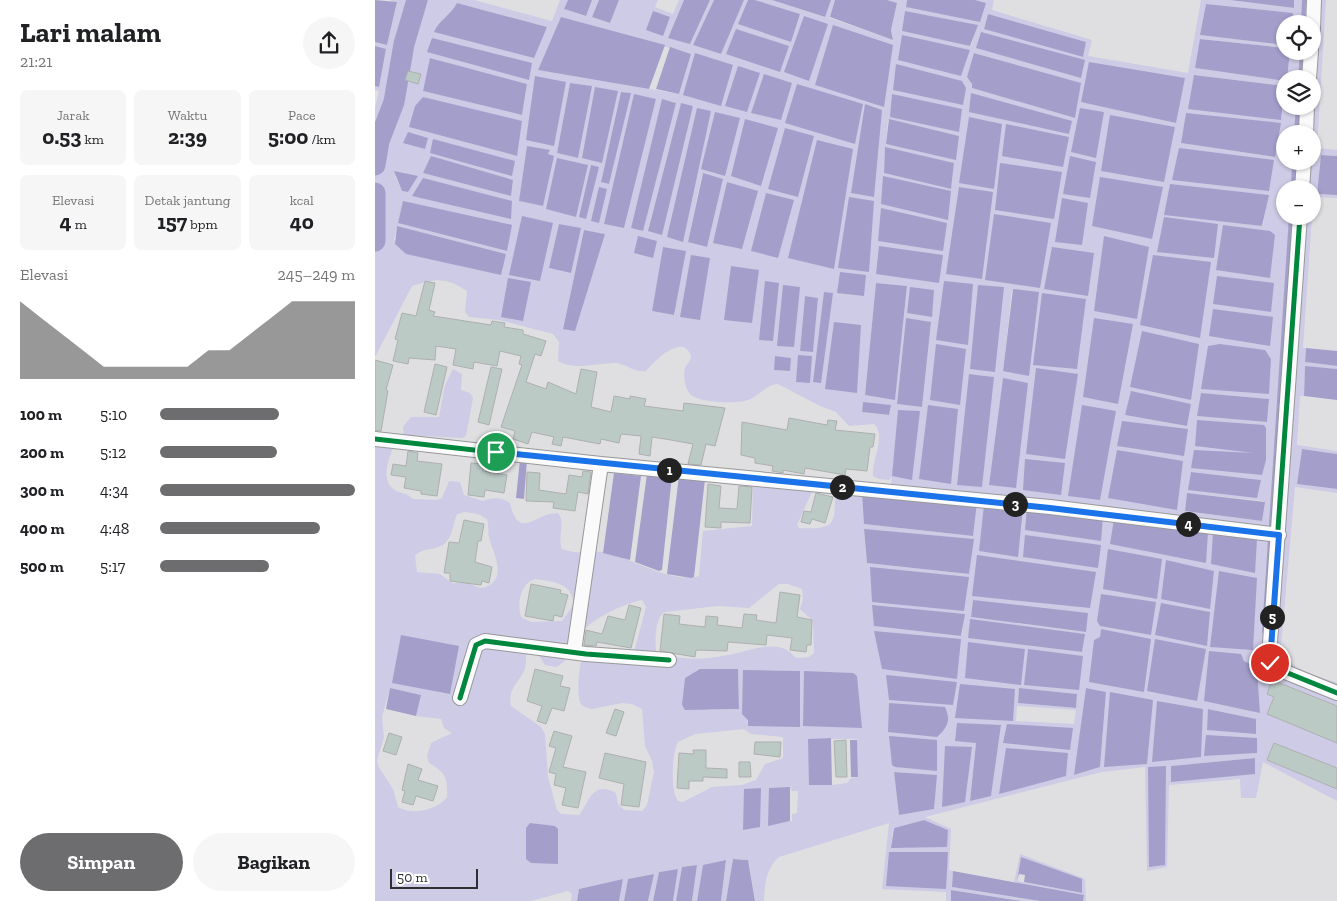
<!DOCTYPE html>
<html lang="id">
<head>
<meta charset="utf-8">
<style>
	body { margin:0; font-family:"Zilla Slab",serif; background:#f6f6f6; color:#202124; height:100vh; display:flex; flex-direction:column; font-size:19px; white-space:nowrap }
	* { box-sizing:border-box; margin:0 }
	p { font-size:16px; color:#757577 }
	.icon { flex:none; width:28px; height:28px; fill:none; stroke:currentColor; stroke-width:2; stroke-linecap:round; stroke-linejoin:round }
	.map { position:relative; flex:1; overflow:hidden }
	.details { display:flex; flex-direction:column; background:#fff; width:375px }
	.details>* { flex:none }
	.controls { position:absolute; left:901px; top:15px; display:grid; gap:10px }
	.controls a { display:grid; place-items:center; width:45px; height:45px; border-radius:50%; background:#fff; box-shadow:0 1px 4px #0004; font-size:25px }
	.scale { position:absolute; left:15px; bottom:12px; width:88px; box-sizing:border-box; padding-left:5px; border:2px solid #2f2f31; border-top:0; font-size:14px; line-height:18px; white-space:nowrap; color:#2f2f31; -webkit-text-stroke:4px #fff; paint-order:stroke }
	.pin { position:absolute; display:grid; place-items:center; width:42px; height:42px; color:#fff; margin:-21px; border:2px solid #fff; border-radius:50%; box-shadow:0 1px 5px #0007 }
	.km { position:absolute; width:25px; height:25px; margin:-12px; border-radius:50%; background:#222; color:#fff; font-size:14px; line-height:25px; text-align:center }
	.round { display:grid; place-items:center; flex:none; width:52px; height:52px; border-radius:26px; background:#f6f6f6 }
	.head { display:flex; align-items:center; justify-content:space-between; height:85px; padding:0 20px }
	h1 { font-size:28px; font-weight:800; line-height:38px }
	.stats { display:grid; grid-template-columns:repeat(3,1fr); gap:8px; height:85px; padding:5px 20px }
	.stats div { display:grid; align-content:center; border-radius:8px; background:#f6f6f6; text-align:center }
	.stats b { font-size:21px; font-weight:800 }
	.stats small { font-size:14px; font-weight:400 }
	.stats p { font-size:14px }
	.chart { height:140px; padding:10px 20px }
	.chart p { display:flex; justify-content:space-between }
	.chart svg { width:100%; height:90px; margin-top:5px; fill:#6d6d6f; opacity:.7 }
	.button { display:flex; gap:10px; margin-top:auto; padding:10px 20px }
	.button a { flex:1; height:58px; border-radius:30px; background:#6d6d6f; color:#fff; font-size:20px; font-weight:800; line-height:58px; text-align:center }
	.button a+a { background:#f6f6f6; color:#202124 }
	ul { padding:0 20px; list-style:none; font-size:16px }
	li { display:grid; grid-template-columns:80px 60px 1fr; align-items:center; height:38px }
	li i { height:12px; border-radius:6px; background:#6d6d6f }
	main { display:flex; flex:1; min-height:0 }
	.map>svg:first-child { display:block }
	.green { fill:#cdcbe5; fill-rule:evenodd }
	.water { fill:#a49fca }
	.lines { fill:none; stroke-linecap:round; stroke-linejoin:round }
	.stream { stroke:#a49fca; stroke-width:4 }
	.river { stroke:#a49fca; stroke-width:21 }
	.building { fill:#bbcac5; stroke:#aeafb0 }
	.minor-casing { stroke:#98989a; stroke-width:16 }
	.minor { stroke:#fafafb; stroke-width:14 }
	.cycleway-casing { stroke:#fff; stroke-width:8 }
	.cycleway { stroke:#00873e; stroke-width:5 }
	.route-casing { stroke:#fff; stroke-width:10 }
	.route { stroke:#1a73e8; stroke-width:6 }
</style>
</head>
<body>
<main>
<section class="details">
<div class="head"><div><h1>Lari malam</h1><p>21:21</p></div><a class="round"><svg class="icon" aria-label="share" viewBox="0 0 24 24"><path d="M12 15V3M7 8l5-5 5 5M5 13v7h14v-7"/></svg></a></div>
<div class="stats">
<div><p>Jarak</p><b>0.53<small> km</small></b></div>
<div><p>Waktu</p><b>2:39</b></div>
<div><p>Pace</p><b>5:00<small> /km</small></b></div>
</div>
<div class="stats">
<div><p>Elevasi</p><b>4<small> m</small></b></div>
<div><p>Detak jantung</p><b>157<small> bpm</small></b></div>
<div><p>kcal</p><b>40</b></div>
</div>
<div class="chart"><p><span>Elevasi</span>245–249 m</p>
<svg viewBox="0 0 160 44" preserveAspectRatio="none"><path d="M0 44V6L10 14L20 22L30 30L40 38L50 38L60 38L70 38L80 38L90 30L100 30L110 22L120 14L130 6L140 6L150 6L160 6V44z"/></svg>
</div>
<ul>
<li><b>100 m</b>5:10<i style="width:61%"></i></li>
<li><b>200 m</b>5:12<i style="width:60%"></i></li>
<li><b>300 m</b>4:34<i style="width:100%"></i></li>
<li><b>400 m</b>4:48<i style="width:82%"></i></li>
<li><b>500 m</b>5:17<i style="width:56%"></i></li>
</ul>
<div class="button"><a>Simpan</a><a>Bagikan</a></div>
</section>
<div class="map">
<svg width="962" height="901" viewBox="0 0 962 901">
	<rect width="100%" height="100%" fill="#dfdfe2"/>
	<path class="green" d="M14,0H99L177,21L185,0H193L189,9L210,16L217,0H224L217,17L235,23L244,0H283L280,7L298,14L304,0H309L293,37L315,44L335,0H339L318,45L346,54L369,0H373L364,24L415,41L425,14L380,0H397L449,17L456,0H460L455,18L518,40L516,30L522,3L512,0H532L531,6L611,3L600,0H619L617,10L717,40L713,56L813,73L826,0H855L918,8L919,0H951L942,148L962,150V156L946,155L942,194L962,195V198L939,197L938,207V189H910V216H937L928,348H931L930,362L962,366V369L930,367L929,396H925L922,445L962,451V454L927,449L922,484L962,489V493L920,487L906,646C911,670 942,675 962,683V706L898,680L892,693L899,696L892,714L962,743V765L961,768L899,743L892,760L962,789V801L888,762L881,798H866L865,779L794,785L792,867L772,871L770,767L727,772L550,817L576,829L574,870L578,871L577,887L665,901H647L577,890L576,901H571V892L507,889L514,823L404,857C391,869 390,883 389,901H380L374,864L370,859H358L351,901H346L351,861L328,866L322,901H317L322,865L307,867L301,901H298L303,869L284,872L278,901H273L278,874L253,879L249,901H244L248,879L204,889L202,901H196L197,894L193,891L156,901H0V444L19,446C14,457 6,478 17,488C23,494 32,492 38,499L62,500L67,498L74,481L85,482L89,495L108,501C117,497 127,497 135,503C144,542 159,513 183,513C191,522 182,538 187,549C207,556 219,549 234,553C259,560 298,584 324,576L328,531L377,526L378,478L440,485L422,525L424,528C465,530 458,523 461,486L515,492L517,477L514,480L504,479L498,476C496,461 512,435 499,424L474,426L461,412L445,406L403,384C390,385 385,396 373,400C362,404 326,403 316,395C310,390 307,373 311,366C313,362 316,361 316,356C315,352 312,349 309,347C295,345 280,361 271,371C259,373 252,364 241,363C220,363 201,371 183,361L184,342L178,334L124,320L94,317L90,312L92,291C71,277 60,278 37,286L0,357V108L4,91L0,90V86H4L11,50L0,46V42L12,45L22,3ZM82,3L172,27V28L68,19L78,11ZM831,4L918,13L917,24H938V51H915L912,79H938V106H910V97L906,120L819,75L910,86V81L820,68L826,39L910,48V45L826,35ZM530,11L602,25L596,46L527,31ZM613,14L711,42L708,57L609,28ZM186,18L316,54L304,94L163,70ZM527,36L595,50L586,76ZM600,53L705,83L700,118L597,88V84L592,77ZM56,58L152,85L147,115L48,91ZM195,83L216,86L203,158L182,153ZM246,92L255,93L234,184L226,181ZM259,95L281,99L249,228L229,224ZM287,100L300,102L267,231L256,228ZM45,102L142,156L35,127L40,106ZM306,103L318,106L273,230ZM811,113L900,157L806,143ZM513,120L584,136L581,159L511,144ZM910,134H938V161H910ZM510,148L579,163L576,189L509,173ZM174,150L168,206L144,201ZM57,157L138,180L136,196L48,173ZM327,174L348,179L332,247L313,242ZM20,176H42L33,192L27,191ZM795,185L893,195L888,226L790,215ZM28,204L132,251L23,223ZM184,224L196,273L175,268ZM22,226L131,254V255L19,240ZM209,230L230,234L189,329L188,328ZM288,248L300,315H299L277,311ZM501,283L532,286L520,399L490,395ZM637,290L664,293L628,371ZM430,296L443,298L438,352L425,351ZM531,319L556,322L547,407L522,404ZM595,374L618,377L607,486L582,484ZM628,379L653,383L614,485ZM826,393L894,399L892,422L823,416ZM488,403L515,405L514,415L487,412ZM816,404L812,426L750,415ZM816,472L886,480V481L814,490ZM812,493L889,501L886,521L810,511ZM602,503L598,536L489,524ZM90,512L103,514L112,519C114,526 113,532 114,538C118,552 133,578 111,587C101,590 97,582 89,582C85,582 82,584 77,583L65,574L42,572L40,556C48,546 64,552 72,541C78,534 78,523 82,514ZM489,530L598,539L594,574L492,563ZM161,579C179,582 196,582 199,604L187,621L156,622L146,617C142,605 145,582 161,579ZM404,584H413L427,589L428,599L425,609L438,621L439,653L434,657L422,658C418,656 415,651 410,649C391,642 371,652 353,655C328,660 308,660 284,654L281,651C280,640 280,619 289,612L343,606L374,608ZM267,600L271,607L259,652L207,659C204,666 201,697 206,704C208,707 213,708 217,709L247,703L257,704L267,709L270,746L277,761L279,772L272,805L267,811L249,810L243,804L241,793C216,779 213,806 204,815L186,814L182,810L173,777L170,734L166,727L136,706C132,688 146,681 150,668C151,664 151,659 151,655L162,653L170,665L181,667C197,659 197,647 206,633C216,619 250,603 267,600ZM598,600L710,632L596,617ZM497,606L589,614L587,636L500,626ZM595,620L709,634L707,652L593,638ZM865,654L868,661L882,667L885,713ZM363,669L364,709L334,710ZM368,670L425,671L373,725ZM15,688L45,695L41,716L66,719L69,728L77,733L56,743L52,756L54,763C71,773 73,778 72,798C60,810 38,816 23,807L18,789L3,766L2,760L9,737L7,717ZM644,688L702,694L701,708L643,703ZM711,688L731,692L725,767L700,775ZM642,706L701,710L699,724L641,721ZM834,709L880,719L881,733L832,730ZM626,725L616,795L595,800L601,743ZM369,729L376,734L408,737V758L390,764L381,780L367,785L337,787L308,802L303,801C295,791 297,753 303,742L320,734ZM882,738L881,753L829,755ZM433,739H482L483,777L476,778L472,783L457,785ZM879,758L880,774L796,766ZM519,772L561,775L559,809L524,815ZM415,787L417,791H423L422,813L417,814V821L393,825ZM549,820L573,830L516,848L518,828Z
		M78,369L87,374L86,390L95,393L98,398L91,436L87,438L29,435L28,427L36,417H64L70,385Z
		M645,854L708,878L710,880L711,901H708L709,896L639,882ZM646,857H647L707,893L642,881Z"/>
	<path class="water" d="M0,0L22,2L12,45L0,42Z
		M193,0H217L211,16L189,9Z
		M224,0H244L235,23L217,17Z
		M309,0H335L315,44L293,38Z
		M339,0H369L346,54L318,45Z
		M373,0H380L425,14L416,42L363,24Z
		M397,0H456L450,17Z
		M460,0H512L522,3L516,30L518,40L455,17Z
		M532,0H600L611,3L605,22L531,7Z
		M855,0H919V8Z
		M82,3L172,27L159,58L59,32C64,20 76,15 82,3Z
		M831,4L918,13L917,24H910V45L825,35Z
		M278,11L295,17L288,36L271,30Z
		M530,11L603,25L595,46L527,31Z
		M613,14L711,42L708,57L609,29Z
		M429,16L453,24L434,81L409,72Z
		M186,17L290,45L274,89L163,70Z
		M458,25L518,45L509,107L440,85Z
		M361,29L414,46L405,72L351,54Z
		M606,32L710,60L706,78L601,48Z
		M527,35L595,50L586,76L523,60Z
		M57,38L157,63L154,80L52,52Z
		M825,39L910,48V51H915L912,79L910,81L820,68Z
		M0,46L11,49L4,87L0,86Z
		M295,47L316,54L304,94L281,89Z
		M320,53L358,65L346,106L308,95Z
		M599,53L706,83L700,118L597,88V84L592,77Z
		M55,58L152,84L147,115L48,91Z
		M714,62L810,78L801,123L706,102Z
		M521,64L587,81L591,88L588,105L518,90Z
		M363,66L385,73L372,112L350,106Z
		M389,74L417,83L406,120L376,113Z
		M819,75L910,86L906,120L813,109Z
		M160,76L191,82L179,146L151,140Z
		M195,83L217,86L203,158L182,153Z
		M422,84L488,104L480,144L410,123Z
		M220,87L243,91L227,163L207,158Z
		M246,92L256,93L234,184L226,182Z
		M596,93L697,121L694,134L594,112Z
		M259,94L281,99L249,228L229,224Z
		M517,94L587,109L584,132L515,117Z
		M48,97L147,121L142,156L34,127L40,106Z
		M287,99L301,103L268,231L256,228Z
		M306,103L318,106L287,235L273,231Z
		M490,104L507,110L499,197L476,193Z
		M322,108L336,111L308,242L292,237Z
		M705,108L729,112L721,158L696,152Z
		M340,112L365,118L350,176L326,169Z
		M811,113L906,123L900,157L806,143Z
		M735,115L800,127L789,182L726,171Z
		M594,117L627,124L619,189L584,183Z
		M370,119L403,128L386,186L356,176Z
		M514,119L584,136L581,160L511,144Z
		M631,124L694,137L688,167L627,156Z
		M410,128L439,136L423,197L393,189Z
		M33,132L53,138L50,149L28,143Z
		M58,139L140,161L137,176L55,153Z
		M442,140L478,149L459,269L413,258Z
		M152,146L175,150L173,154L179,156L168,206L144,201Z
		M510,147L579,163L576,189L509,173Z
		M804,148L899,160L894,191L797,180Z
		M946,155L962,156V195L942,194Z
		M56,156L138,180L136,196L48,173Z
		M695,156L721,162L715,198L688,194Z
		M182,158L213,165L201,217L171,209Z
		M625,163L687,172L679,219L620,210Z
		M216,165L224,167L211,219L204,217Z
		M19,171L43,176L33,192L27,191Z
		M328,173L348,179L332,247L313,242Z
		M508,176L576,191L573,220L506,204Z
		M725,177L788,187L777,239L717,226Z
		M48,178L137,201L136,219L37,196Z
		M352,182L383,191L367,249L338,243Z
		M795,184L894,195L887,226L789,215Z
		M224,187L232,189L224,223L216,221Z
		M584,187L618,192L607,279L571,274Z
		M391,193L419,200L403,258L376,251Z
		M474,197L499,201L494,272L463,268Z
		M687,198L713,203L707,245L680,242Z
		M28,201L137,225L132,251L23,223Z
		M506,208L572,223L568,251L503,241Z
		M619,214L676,223L665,288L610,280Z
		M147,216L178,223L165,281L134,275Z
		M789,217L843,224L839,258L782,252Z
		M184,224L206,228L196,273L174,268Z
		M848,225L895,231L900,235L895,278L841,270Z
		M22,226L131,254L126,275L31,254L20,244Z
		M209,230L230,234L200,331L188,329Z
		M263,236L282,241L278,258L259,253Z
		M729,236L774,247L762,319L719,311Z
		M504,246L568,255L564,283L501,274Z
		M288,247L311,251L299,315L277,311Z
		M677,247L719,253L713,296L669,289Z
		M316,255L335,258L325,320L305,317Z
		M778,255L836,262L825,338L765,325Z
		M356,266L384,270L377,323L349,320Z
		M465,272L491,275L489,296L462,293Z
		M842,276L899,283L896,312L838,304Z
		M133,278L156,282L148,321L126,317Z
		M390,281L404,283L398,341L384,340Z
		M569,281L598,284L593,345L561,340Z
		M501,283L532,286L520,400L490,395Z
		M408,285L425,287L419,347L402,346Z
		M603,285L629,287L620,372L595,369Z
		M535,287L559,290L557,317L532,313Z
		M638,289L664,292L654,376L628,371Z
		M449,292L458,293L446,383L438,382Z
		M667,293L711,299L702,369L658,365Z
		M430,296L443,298L438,352L425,351Z
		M838,309L898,317L895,346L834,336Z
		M531,318L556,322L547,407L522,404Z
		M719,318L758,324L743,404L708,397Z
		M459,322L486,325L482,393L450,389Z
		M767,331L824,344L816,400L755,387Z
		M561,344L591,349L585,405L555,400Z
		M845,344L890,350L896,359L894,394L826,389L833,346Z
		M931,348L962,351V366L930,362Z
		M423,355L437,356L435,383L421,382Z
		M400,356L416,358L415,371L399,370Z
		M930,366L962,369V400L929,396Z
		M661,368L703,374L690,459L651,454Z
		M594,374L619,377L607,487L582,485Z
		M628,378L653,383L641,488L614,485Z
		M756,391L816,404L812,426L750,415Z
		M826,393L894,399L892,422L822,416Z
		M488,402L516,405L514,415L487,412Z
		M553,405L583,409L576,484L544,479Z
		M707,405L741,411L725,500L693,496Z
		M523,410L545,411L537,480L517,476Z
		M822,420L889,425L891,428V460L887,475L816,468L819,450L879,453L820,446Z
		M747,421L813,429L809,456L742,446Z
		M927,449L962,454V489L922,484Z
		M742,450L808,461L802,510L733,498Z
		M145,459L152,460L149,499L141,498Z
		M650,459L690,463L686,495L648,490Z
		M816,472L886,480L882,498L813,490Z
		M239,473L266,476L255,560L228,553Z
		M272,474L297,476L287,570L284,571L260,562Z
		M304,476L330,479L319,577L316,578L292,574Z
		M487,492L602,503L598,536L489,524Z
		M812,493L890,502L887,521L810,511Z
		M609,505L648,508L643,557L604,551Z
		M652,508L728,517L726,541L650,530Z
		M739,519L833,532L831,563L735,544Z
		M489,529L599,539L594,574L492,563Z
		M838,532L882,539L880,573L836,564Z
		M650,535L726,545L723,568L648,557Z
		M733,549L787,559L782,599L728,589Z
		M602,555L721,572L715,608L597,596Z
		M791,560L839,571L835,609L786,599Z
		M495,567L594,577L589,611L497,602Z
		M844,571L882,578L878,650L835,647Z
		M726,594L781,602L776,635L725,626L722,621Z
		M598,600L713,613L711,632L596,617Z
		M786,603L835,612L832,646L780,635Z
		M497,605L590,614L586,636L499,626Z
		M595,619L710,634L707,652L593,638Z
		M726,629L776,639L769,692L714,682L719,640L725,637Z
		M499,631L586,639L582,679L507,669Z
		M26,635L84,646L75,694L17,683Z
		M780,639L831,649L822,701L772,691Z
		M593,642L650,649L646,685L590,678Z
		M653,649L708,656L704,690L649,685Z
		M834,651L866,654L869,661L882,667L885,713L829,701Z
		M325,669H363L364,709L310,710L307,705L310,678Z
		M368,670L425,671V727L373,726V720L367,714Z
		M429,671L478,673L482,676L487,728L428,726Z
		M511,675L582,682L578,705L514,700Z
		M585,684L640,689L638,721L580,718Z
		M15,688L46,695L41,716L11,709Z
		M644,688L702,694L701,708L643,703Z
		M711,688L731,692L725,767L699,775Z
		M735,692L778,700L772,764L729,767Z
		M782,701L828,709L826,757L777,762Z
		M514,703L570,707C576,720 573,727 562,737L513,732Z
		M833,709L881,719V734L832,730Z
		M582,723L626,725L616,796L595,801L601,743L580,741Z
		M632,724L698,728L695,750L628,743Z
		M831,735L882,738V753L829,756Z
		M514,736L562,740V771L520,767L517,765Z
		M456,738L457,785H434L433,739Z
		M475,740H482L483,777H476Z
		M570,746L597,747L590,802L567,807Z
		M631,748L693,753L691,776L624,794Z
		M880,758V774L796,782V766Z
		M791,766L790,865L774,867L773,767Z
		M519,772L562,775L559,809L524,815Z
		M415,787V821L393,826L394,788Z
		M386,788L385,827L368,830L369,789Z
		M549,820L573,830L572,847L516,848L519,828Z
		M155,823L180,826L183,829V864L156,863L151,859V828Z
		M514,852H573L571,889L511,886Z
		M646,857L707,879V893L649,882L650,875L644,874L642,881Z
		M358,859L373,860L380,901H351Z
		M351,860L346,901H322L328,865Z
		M322,865L317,901H301L307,867Z
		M303,869L298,901H278L284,872Z
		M578,871L709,895L708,901H665L577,887Z
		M279,874L273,901H249L253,879Z
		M248,879L244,901H202L204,889Z
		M576,890L647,901H576Z"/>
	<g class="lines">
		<path class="stream" d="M928,24L929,0
			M925,79L927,51
			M921,134L923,106
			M918,189L919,161
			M889,632L916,216"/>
		<path class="river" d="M0,165L4,141L19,102L29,44L42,0
			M0,193V241"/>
	</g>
	<path class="building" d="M33,71L46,74L43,84L30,80Z
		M50,281L60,283L54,310L60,312L58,316L116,325L117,321L130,323L129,327L148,330V334L171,341L166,356L160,354L151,382L171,389L173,382L201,394L206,369L222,372L216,407L236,412L239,396L255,399V396L271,399L269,406L308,411L309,403L350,408L340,446L331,444L326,465L313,464L318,444L296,440L277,437L275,456L264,454L266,436L246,434L244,443L226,439L225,444L188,437L186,446L177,444L179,437L157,432L153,444L138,439L140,431L126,427L147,365L144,364L146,356L125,351L122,366L99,362L98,369L78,365L81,349L61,346L60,360L34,358L33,364L18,361L23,340L20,339L27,313L41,316Z
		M0,360L18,365L11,390L13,391L6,431L0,430Z
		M60,364L72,367L61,415L49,412Z
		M116,367L127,369L114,425L103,422Z
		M414,418L452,425L453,420L462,421L460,430L500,434L498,447H495L492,471L471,469L470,475L430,468L429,474L408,470V473L403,472L397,471L398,466L380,463V458L366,455L367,422L412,430Z
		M33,451L43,453L42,461L67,464L62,496L46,494V491L29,488L31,477L16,475L18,464L31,466Z
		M96,463L109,464L108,471L132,475L129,493L110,490L109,497L93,495Z
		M208,471L216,472L213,494L203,492L200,511L178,508L179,502L151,501L152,472L165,473L164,490L191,494L194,475L207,477Z
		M333,484L346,486L344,508L362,509L364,486L377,487L375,523L346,522V528L330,527Z
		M441,493L458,497L450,523L437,519L435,524L426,522L429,511L436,512Z
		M89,520L109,524L106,541H103L100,562L117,567L114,583L107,581L106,585L75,581V573H69L74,542L84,543Z
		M156,584L186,590L185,593L193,595L187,617L179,615L178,621L150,616Z
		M405,592L425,595L422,617L437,620L436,645H432L431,652L415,650L417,638L392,635L391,645L353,642L352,651L321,650L320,657L285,651L289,614L305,616L304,624L330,627L331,616L343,617L342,625L367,628L369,614L382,615L381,620L401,623Z
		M254,605L266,608L256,648L222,642L221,646L209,645L211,630L227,634L233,616L250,620Z
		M160,669L188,676L185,686L195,688L189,711L177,708L171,724L162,721L167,706L152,701Z
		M897,680L962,706V743L892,714L899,697L892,694Z
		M240,709L249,712L241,736L231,733Z
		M179,731L197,736L188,767L211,772L203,808L187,805L191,788L179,785L181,774L174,772L181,748L174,746Z
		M14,733L27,737L21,755L8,751Z
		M471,740L472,777H461L459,741Z
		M380,742H406L405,757L379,754Z
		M899,743L962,768V789L892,760Z
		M318,750H331V768L352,769V778L328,777V781H314V789L302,788L304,753L319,754Z
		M230,753L271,762L264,807L246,805L249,784L224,778Z
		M364,762H375L376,777H364Z
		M33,764L47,769L43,780L63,786L58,801L41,796L38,805L27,802L30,791L27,790Z"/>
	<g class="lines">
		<defs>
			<path id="minor" d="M938,29L939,0
				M934,79L936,51
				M931,134L932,106
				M927,189L929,161
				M925,216L894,657L898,667L962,693
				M0,439L226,464L675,507L904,535
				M199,651L226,464
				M85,698L101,645L110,641L211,654L294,660"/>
		</defs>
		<use href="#minor" class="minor-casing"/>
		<use href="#minor" class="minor"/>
		<defs>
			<path id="cycleway" d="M925,216L894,657L898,667L962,693
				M0,439L226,464L675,507L904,535
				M85,698L101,645L110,641L211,654L294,660"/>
		</defs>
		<use href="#cycleway" class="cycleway-casing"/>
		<use href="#cycleway" class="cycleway"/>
	</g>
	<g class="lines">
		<defs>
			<path id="route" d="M121,452L675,508L904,535L895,663"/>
		</defs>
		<use href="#route" class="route-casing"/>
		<use href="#route" class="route"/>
	</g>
</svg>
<div class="controls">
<a><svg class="icon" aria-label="locate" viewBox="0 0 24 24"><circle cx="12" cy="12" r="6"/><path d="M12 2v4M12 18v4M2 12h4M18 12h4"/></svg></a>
<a><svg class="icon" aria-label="layers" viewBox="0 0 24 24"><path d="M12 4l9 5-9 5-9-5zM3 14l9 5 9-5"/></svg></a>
<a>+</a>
<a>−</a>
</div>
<div class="scale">50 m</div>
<div class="pin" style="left:121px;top:452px;background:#1e9e55"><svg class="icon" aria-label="arrive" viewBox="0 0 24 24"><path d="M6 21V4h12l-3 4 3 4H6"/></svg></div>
<div class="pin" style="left:895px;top:663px;background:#d93025"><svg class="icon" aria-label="check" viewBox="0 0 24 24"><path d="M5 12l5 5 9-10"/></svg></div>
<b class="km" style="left:294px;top:470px">1</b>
<b class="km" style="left:467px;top:487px">2</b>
<b class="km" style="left:640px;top:504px">3</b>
<b class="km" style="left:813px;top:524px">4</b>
<b class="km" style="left:897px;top:617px">5</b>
</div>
</main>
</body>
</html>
